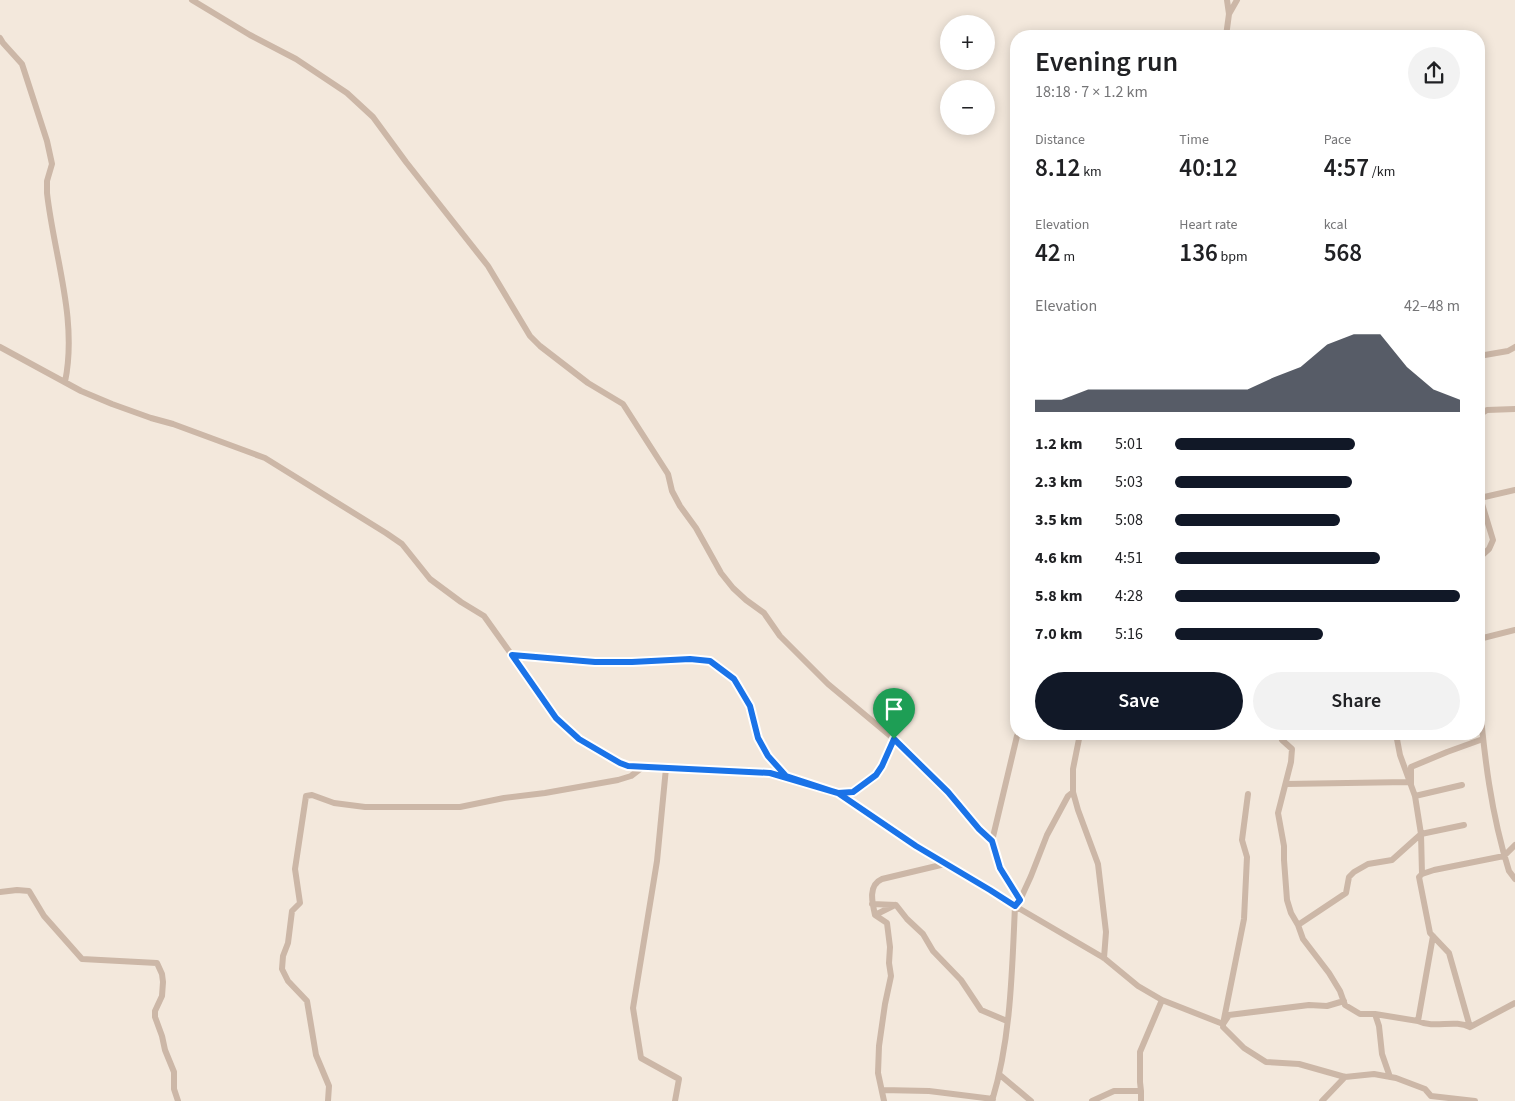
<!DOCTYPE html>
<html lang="en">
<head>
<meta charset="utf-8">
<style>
	body { margin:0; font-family:"Source Sans 3",sans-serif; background:#f2f2f2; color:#202124; height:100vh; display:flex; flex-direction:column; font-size:19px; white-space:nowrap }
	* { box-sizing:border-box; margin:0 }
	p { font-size:16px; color:#757577 }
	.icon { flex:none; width:28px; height:28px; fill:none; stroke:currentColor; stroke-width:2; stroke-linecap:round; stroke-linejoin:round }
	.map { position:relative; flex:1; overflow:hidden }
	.side { position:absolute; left:1010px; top:30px; width:475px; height:710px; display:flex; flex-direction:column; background:#fff; border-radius:20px; box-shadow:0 2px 12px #0003 }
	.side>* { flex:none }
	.tools { position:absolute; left:940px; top:15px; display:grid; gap:10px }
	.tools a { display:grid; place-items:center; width:55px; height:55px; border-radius:50%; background:#fff; box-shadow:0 2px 12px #0003; font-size:25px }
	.pin { position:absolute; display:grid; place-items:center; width:42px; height:42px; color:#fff; margin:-51px -21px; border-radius:50% 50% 50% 0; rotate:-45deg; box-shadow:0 0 5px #0007 }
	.pin .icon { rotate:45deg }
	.round { display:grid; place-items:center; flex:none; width:52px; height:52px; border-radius:26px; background:#f2f2f2 }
	.head { display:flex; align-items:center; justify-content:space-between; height:85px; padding:0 25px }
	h1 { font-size:28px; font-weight:600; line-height:38px }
	.figures { display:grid; grid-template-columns:repeat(3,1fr); gap:8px; height:85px; padding:5px 25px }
	.figures div { display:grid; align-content:center }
	.figures b { font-size:25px; font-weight:600 }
	.figures small { font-size:14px; font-weight:400 }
	.figures p { font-size:14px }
	.chart { height:140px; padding:10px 25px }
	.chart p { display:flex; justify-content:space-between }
	.chart svg { width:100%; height:90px; margin-top:5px; fill:#111827; opacity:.7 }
	.primary-button { display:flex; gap:10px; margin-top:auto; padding:10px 25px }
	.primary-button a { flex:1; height:58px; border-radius:30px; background:#111827; color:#fff; font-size:20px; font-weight:600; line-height:58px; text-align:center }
	.primary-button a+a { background:#f2f2f2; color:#202124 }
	ul { padding:0 25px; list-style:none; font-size:16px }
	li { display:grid; grid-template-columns:80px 60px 1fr; align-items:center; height:38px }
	li i { height:12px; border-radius:6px; background:#111827 }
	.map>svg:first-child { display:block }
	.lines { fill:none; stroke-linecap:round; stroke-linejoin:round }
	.minor { stroke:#ccb7a7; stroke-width:6 }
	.route-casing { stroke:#fff; stroke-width:10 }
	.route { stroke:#1a73e8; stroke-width:6 }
</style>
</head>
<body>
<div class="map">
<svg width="1515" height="1101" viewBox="0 0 1515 1101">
	<rect width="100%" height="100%" fill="#f3e8dc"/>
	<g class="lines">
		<path class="minor" d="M192,0L250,35L296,59L347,93L373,117L406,162L488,266L530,336L540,346L588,383L623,404L668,474L672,491L680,506L696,528L721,573L733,588L746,600L764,613L780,636L828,684L894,739L948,792L979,829L992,841L1000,868L1020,900L1015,906C1012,971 1011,1039 992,1101
			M1229,14L1237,0
			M1226,36L1229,14L1227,0
			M0,38L3,43L22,64L47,141L52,164L47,181V193C54,256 78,319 65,382
			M0,347L81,391L112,404L151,418L173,424L265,458L386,533L402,544L430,579L461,602L484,616L557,718L579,739L621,763L628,766L770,773L838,793L916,846L990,890L1015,906L1104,958L1138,986L1162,1000L1223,1024V1027L1244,1048L1266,1062L1299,1064L1345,1077L1374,1074L1396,1078L1425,1089L1431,1096L1475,1101
			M1479,356L1508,351L1515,347
			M1479,415L1487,410L1515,409
			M1479,494L1493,540L1489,549L1479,558
			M1480,498L1515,490
			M1479,639L1515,630
			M512,655L595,662L632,663L690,659L710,661L734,679L751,706L758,738L768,756L786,776
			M1479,695C1484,755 1491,814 1509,871L1515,879
			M1080,734L1073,769V792L1078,810L1098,864L1106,932L1104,958
			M1396,734L1400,755L1415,796L1421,834L1422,874
			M1282,740L1292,749L1291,762L1278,813L1284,846V860L1287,900L1291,913L1298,925
			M666,768L657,861L633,1008L641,1058L679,1079L675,1101
			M1286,784L1408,782
			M1411,784V767L1447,752L1483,739
			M838,793L853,791L876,775L882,766L894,739
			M1248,794L1242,840L1247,857L1244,919L1223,1024L1229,1015L1309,1005L1327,1006L1344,1001
			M1415,796L1462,785
			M1464,825L1421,834L1392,860L1368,864L1354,872L1349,877L1346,893L1298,925L1303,939L1329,973L1340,991L1345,1005L1360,1014H1375L1418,1021C1435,1029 1454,1019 1470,1027
			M992,841L1017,736
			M0,892L17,890L29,891L44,916L82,959L157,963L162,974L163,982L162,996L155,1011V1017L162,1036L165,1050L174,1072V1089L178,1101
			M1020,900L1031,876L1047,835L1068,796L1073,792
			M872,904L896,905L907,919L923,934L933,951L961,980L981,1010L1007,1021
			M875,915L895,905
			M1375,1014L1379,1026L1382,1054L1390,1077
			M1418,1021L1433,936
			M1470,1027L1449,953L1430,933L1419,877L1422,874L1434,870L1504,856L1515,845
			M1470,1027L1515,1003
			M1000,1075L1031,1101
			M882,1090L929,1091L993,1099
			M328,1101L329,1086L316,1055L307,1001L288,981L282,969L283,956L288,943L292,911L300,903L295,869L306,796L312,795L334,803L365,807H460L504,798L545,793L618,780L631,776L644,766
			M884,1101L878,1073L879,1046L885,1004L891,976L889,963L890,947L887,923L875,915C872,902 868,885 882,879L945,864
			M1092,1101L1114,1091H1141L1140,1082V1052L1162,1000
			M1141,1101V1091
			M1322,1101L1345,1077"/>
	</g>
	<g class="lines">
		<defs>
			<path id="route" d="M894,739L882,766L876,775L853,792L838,793L770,773L628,766L620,763L579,739L556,718L512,655L595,662H632L690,659L710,661L734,679L750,706L758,738L768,756L786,776L838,793L916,846L990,890L1015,906L1020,900L1000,868L992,841L979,829L948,792L894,739"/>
		</defs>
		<use href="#route" class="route-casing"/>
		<use href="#route" class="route"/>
	</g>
</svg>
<div class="tools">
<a>+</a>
<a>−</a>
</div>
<div class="pin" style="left:894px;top:739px;background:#1e9e55"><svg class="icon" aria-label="arrive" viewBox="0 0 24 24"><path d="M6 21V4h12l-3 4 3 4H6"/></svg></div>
<section class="side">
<div class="head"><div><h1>Evening run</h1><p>18:18 · 7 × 1.2 km</p></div><a class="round"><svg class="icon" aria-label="share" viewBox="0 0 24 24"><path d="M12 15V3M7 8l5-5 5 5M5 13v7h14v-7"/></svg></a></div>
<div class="figures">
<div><p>Distance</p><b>8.12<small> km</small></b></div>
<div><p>Time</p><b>40:12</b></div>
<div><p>Pace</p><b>4:57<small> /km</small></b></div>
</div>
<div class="figures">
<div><p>Elevation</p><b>42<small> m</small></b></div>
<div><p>Heart rate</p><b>136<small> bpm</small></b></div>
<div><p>kcal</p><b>568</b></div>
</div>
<div class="chart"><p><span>Elevation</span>42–48 m</p>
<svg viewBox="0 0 160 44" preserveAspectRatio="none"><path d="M0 44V38L10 38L20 33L30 33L40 33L50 33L60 33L70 33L80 33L90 27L100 22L110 11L120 6L130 6L140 22L150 33L160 38V44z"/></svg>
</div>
<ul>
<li><b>1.2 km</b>5:01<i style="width:63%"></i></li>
<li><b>2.3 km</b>5:03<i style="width:62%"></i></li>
<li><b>3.5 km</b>5:08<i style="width:58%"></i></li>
<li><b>4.6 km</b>4:51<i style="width:72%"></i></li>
<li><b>5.8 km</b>4:28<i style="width:100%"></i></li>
<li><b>7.0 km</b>5:16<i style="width:52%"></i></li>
</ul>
<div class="primary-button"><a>Save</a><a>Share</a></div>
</section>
</div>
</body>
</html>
